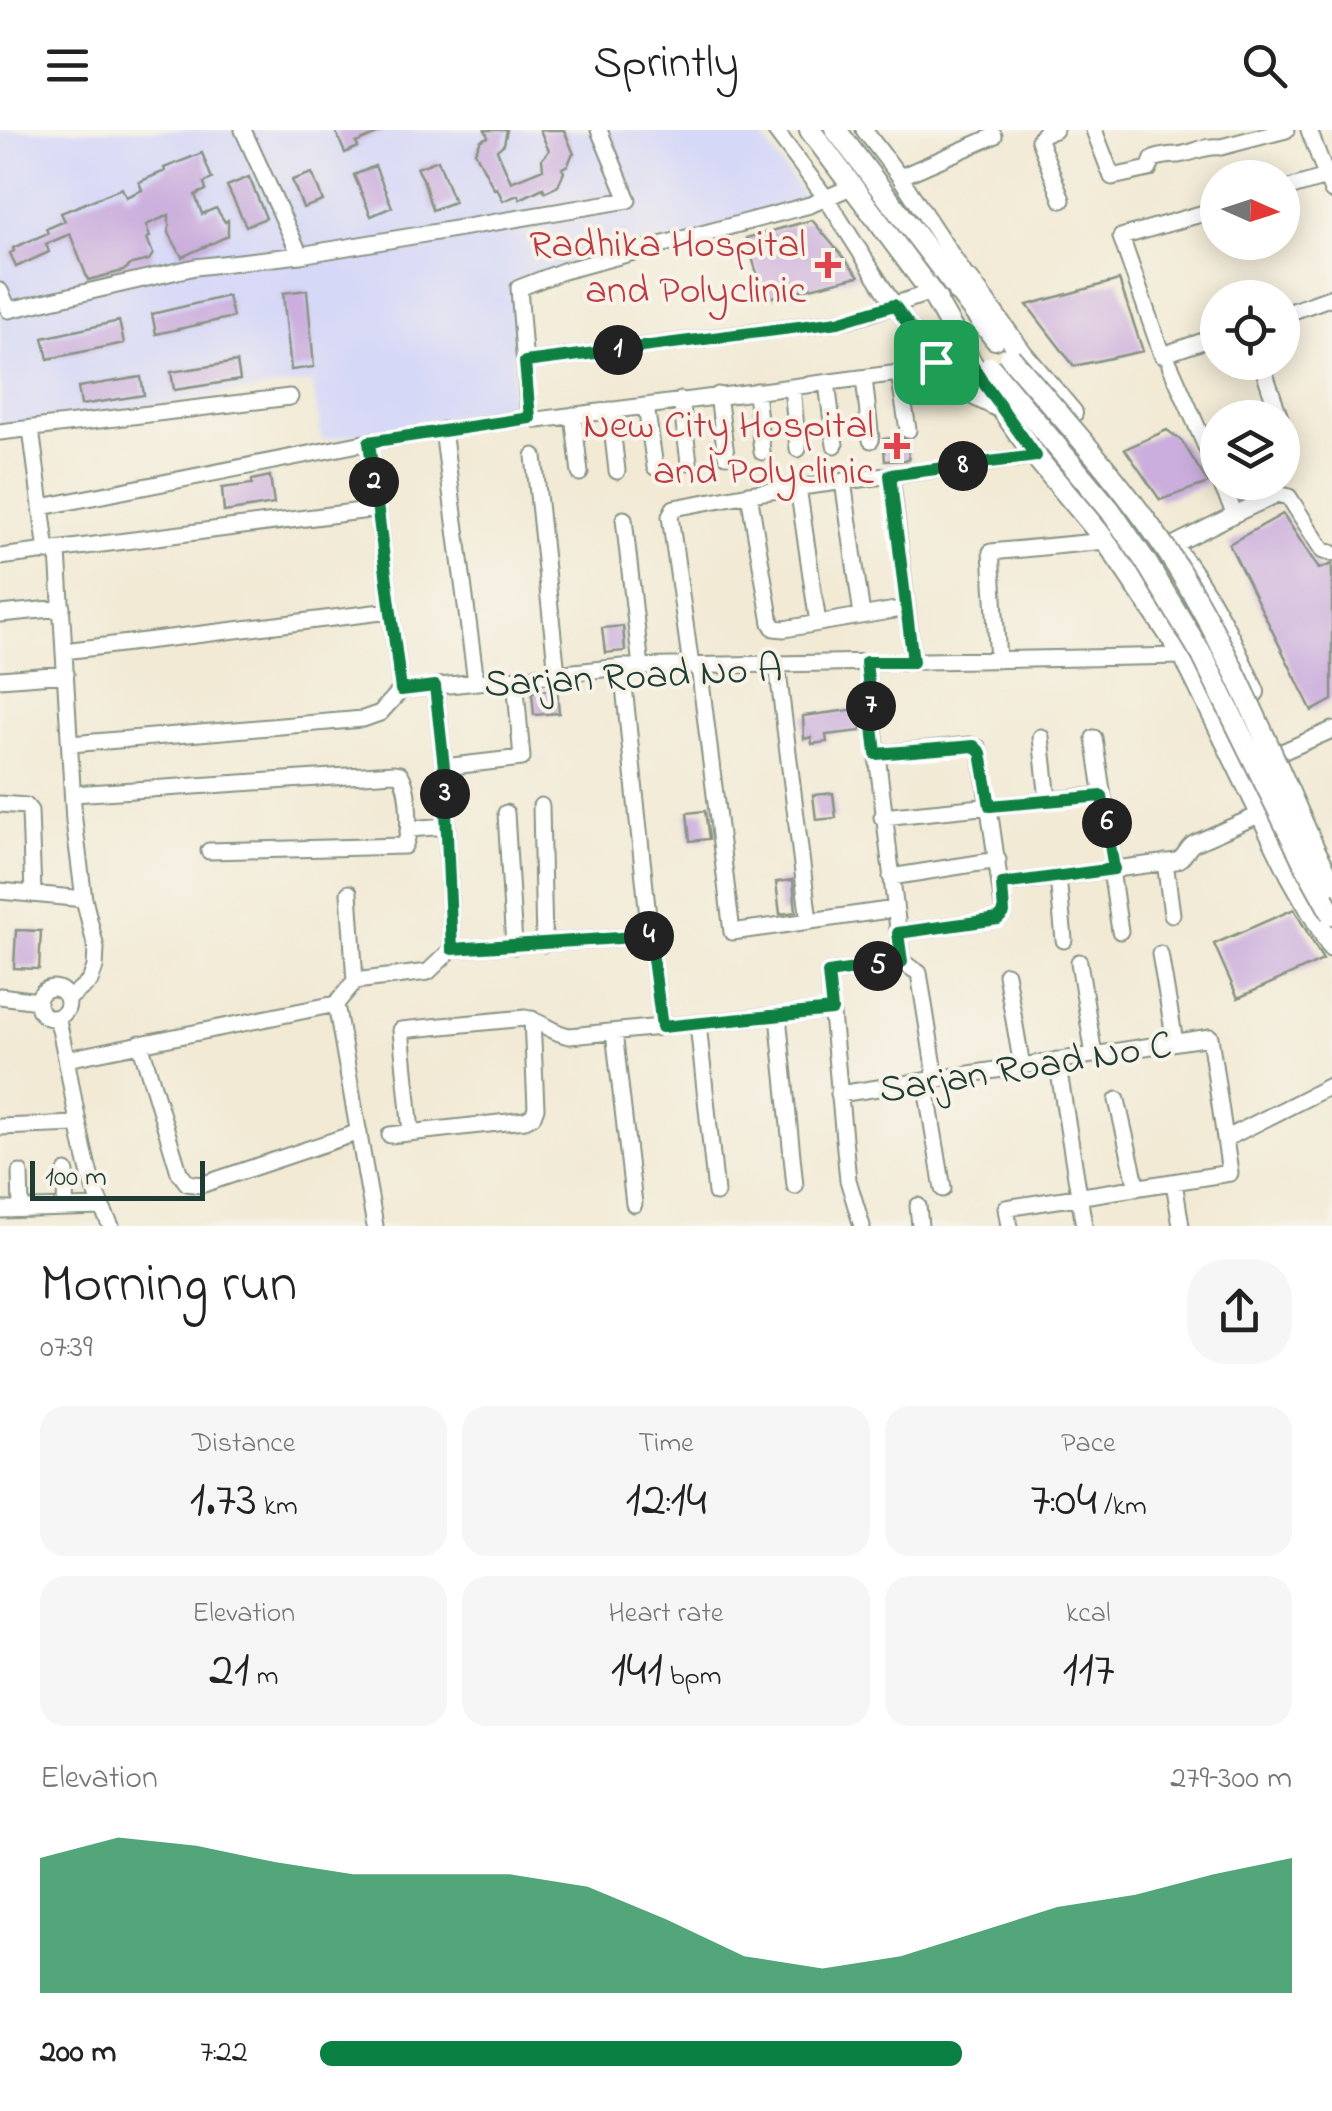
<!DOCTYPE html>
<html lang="en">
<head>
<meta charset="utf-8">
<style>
	body { margin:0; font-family:"Indie Flower",sans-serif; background:#f6f6f6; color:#222; height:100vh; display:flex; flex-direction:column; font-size:38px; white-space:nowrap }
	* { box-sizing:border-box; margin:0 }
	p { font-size:32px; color:#767676 }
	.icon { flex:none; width:55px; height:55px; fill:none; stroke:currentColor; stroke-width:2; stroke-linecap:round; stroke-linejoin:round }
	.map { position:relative; height:1096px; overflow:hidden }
	.drawer { display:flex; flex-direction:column; background:#fff; flex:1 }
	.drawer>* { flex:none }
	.needle { width:65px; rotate:93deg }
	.buttons { position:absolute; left:1200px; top:30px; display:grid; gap:20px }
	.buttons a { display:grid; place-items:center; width:100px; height:100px; border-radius:50%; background:#fff; box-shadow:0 5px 25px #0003; font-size:50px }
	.scale { position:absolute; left:30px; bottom:25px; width:175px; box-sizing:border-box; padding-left:10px; border:5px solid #1f3d34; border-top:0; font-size:28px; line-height:35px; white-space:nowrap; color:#1f3d34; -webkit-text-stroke:8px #f7f3e8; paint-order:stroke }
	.pin { position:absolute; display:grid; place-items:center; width:85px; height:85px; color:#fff; margin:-42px; border-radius:20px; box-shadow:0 5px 15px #0006 }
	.km { position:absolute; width:50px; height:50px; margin:-25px; border-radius:50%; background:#222; color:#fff; font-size:28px; line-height:50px; text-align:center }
	.round { display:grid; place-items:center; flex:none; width:105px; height:105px; border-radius:40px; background:#f6f6f6 }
	.head { display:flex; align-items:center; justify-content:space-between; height:170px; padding:0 40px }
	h1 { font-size:55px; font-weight:600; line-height:75px }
	.figures { display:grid; grid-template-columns:repeat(3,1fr); gap:15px; height:170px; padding:10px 40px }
	.figures div { display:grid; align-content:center; border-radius:25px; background:#f6f6f6; text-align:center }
	.figures b { font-size:50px; font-weight:600 }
	.figures small { font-size:28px; font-weight:400 }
	.figures p { font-size:28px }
	.chart { height:280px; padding:20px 40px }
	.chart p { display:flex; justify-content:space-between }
	.chart svg { width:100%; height:180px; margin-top:10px; fill:#0b8043; opacity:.7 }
	ul { padding:0 40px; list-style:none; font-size:32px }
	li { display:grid; grid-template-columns:160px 120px 1fr; align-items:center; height:75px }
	li i { height:25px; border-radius:12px; background:#0b8043 }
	header { display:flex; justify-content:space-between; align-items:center; height:130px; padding:0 40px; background:#fff; font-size:45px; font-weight:600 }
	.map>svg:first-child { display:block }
	.built { fill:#d6d8f8 }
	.building { fill:#cbaedd }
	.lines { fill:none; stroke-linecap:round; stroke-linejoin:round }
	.minor-casing { stroke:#889484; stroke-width:19 }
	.major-casing { stroke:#889484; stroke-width:24 }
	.minor { stroke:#fff; stroke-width:15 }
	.major { stroke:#fff; stroke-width:20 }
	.major-bridge-casing { stroke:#889484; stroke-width:24; stroke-linecap:butt }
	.major-bridge { stroke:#fff; stroke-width:20 }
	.route-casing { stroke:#fff; stroke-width:20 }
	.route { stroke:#0b8043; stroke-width:12 }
	.health-dot { fill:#e0444e; stroke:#f7f3e8; stroke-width:4 }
	.labels { text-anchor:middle; stroke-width:8; stroke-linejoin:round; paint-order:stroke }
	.health-label { font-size:40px; fill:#be3a42; stroke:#f7f3e8; text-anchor:end }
	.street-label { font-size:40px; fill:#1f3d34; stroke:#f7f3e8 }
</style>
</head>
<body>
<header><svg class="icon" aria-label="menu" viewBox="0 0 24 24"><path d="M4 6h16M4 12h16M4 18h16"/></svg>Sprintly<svg class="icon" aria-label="search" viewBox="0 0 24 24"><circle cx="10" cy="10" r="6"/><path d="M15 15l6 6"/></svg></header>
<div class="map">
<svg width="1332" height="1096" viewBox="0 0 1332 1096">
	<rect width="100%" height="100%" fill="#f7f3e8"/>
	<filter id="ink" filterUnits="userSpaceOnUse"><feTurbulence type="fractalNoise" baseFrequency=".01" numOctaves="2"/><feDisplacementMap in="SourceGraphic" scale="20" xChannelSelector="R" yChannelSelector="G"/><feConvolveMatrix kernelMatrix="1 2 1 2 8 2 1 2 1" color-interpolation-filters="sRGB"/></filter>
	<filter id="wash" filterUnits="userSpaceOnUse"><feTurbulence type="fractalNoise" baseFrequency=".0048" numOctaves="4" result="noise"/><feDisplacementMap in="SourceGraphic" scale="40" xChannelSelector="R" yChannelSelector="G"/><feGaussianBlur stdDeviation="2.25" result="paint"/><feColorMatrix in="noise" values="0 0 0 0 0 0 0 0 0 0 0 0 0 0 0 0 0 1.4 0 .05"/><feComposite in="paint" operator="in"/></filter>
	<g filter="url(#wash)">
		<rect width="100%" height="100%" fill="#f2ead5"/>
		<path class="built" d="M0,0H757L810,75L519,158L510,277L322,310L312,252L0,297Z"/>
		<g id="blocks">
			<path class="building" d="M335,0H386L356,13L358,17L345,23Z
				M485,0H507L504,14L497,20L511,52L543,39L542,29L549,21L540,0H564L574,24L572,25L568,35L562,38L564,42L558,56L545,62L543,58L520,69L518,65L503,71L497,58L494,59L475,22L481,10L488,7Z
				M202,23L212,49L204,53L206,60L195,65L202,84L216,78L225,92L228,90V106L182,127L169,103V85L146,95L150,107L147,108L153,124L149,130L132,134L123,141L88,150L70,104L46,114L49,122L16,137L10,123L14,121L13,118L48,103L46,99L65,91L61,83L122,58L126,67L142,60L139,52L165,41L164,38Z
				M438,30L454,72L432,80L423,49L417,38Z
				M375,36L392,77L371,86L354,45Z
				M312,43L323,71L303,78L292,50Z
				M249,47L266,88L246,96L227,56Z
				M812,90L859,146L765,169L746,108Z
				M1119,150L1143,221L1074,236L1027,175Z
				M307,160L314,237L291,240L283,163Z
				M228,166L233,187L156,204L152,184Z
				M119,191L124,213L48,229L43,208Z
				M237,232L240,250L174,260L171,242Z
				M141,247L144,265L81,275L78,257Z
				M1167,300L1182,311L1208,353L1160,370L1125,319Z
				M900,307L908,311L909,330L885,331L883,309Z
				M270,346L274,374L224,382L222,358L252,354V350Z
				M1283,384L1319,439L1332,434V570L1312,581L1229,414Z
				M623,496L625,521L605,523L602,498Z
				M557,559L559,583L534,585L532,562Z
				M858,579L861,601L826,605L827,612L812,614L811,607L804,609L803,586Z
				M833,663L836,688L816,690L813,665Z
				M705,681L709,709L690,711L687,683Z
				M793,750L796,782L780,784L776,752Z
				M1294,779L1323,830L1238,868L1214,814Z
				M16,800L41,801L39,839L14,838Z"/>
		</g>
	</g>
	<g filter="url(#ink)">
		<use href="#blocks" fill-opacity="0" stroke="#889484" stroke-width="2.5"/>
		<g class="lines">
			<defs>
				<path id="minor" d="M243,0L300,125
					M775,0L826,68L894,175L937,233L975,268L1002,281
					M864,0L900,47L969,151
					M1055,0L1044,3L1039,10L1062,70
					M1094,0L1112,47L1149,39L1153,29C1162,26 1169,25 1178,25C1194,23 1205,15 1221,17L1286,0
					M1309,0L1332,61
					M900,47L994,6
					M1282,60L1326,47
					M1218,79L1121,107L1162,225L1218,206
					M0,161L9,180L195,137L300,125L628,70L599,0
					M1282,185L1332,167
					M525,232L837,192L862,186L931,162
					M1261,232L1280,288
					M1170,235L1217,342
					M899,243L908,300
					M864,248L871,310
					M827,253L835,315
					M792,257L798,319
					M756,261L762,322
					M718,265L726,325
					M681,270L689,332
					M646,276L655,337
					M610,280L617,341
					M573,285L580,343
					M538,290L899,243L932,236L961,215
					M31,299L47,422
					M443,300L476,552
					M0,302L290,267
					M369,312L401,560
					M534,326L557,544
					M891,345L913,532
					M843,351L862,485
					M798,357L818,493
					M749,364L771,493L774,498L784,499L907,478
					M42,377L369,312L529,288L519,158L563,141L810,75L853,56
					M1235,384L1278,364L1289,367L1323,421L1332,423
					M624,389L641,537
					M1171,416L1235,384L1220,352
					M58,421L74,691L84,769L96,818L95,837L90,851L68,869
					M0,427L377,379
					M0,484L62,478
					M64,521L390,481
					M998,530L991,422L1106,411
					M777,534L809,791
					M691,536L670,386L674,378L749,364L1035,326
					M699,536L732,802L895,779
					M622,537L650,806L662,897
					M0,549L66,544
					M435,556L444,637L452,819
					M401,560L622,537L1184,526L1189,524
					M1041,607L1048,670
					M1094,608L1114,739
					M71,614L363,589L380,583L401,560
					M877,624L970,615L978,618L981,623L1004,783L998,789L898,803
					M1266,629L1332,600
					M444,637L522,628L515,548
					M73,664L394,643L400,644C409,656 412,703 404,716L209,721
					M0,674L26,676L30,681L33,764
					M541,676L544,814
					M506,683L514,816
					M882,687L1102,665
					M409,699L447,696
					M1165,732L1172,784
					M1111,740L1120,801
					M891,747L998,730
					M1058,747L1064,810
					M1002,754L1176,731C1186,728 1186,717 1195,713L1261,684
					M0,761L84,769
					M349,763L355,851
					M1160,824L1175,912
					M902,832L919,843L936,949
					M1079,832L1094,925
					M1006,844L1022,936
					M38 873a15 15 0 1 1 30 0a15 15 0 1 1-30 0Z
					M0,866L38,871
					M778,886L795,1056
					M57,887C71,942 76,998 92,1052C96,1067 104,1082 111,1096
					M698,894L716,1063
					M614,902L634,1074
					M140,913L179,1042L187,1053L201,1055L359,1002
					M67,929L336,874
					M1057,930L1084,1096
					M925,951L943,1059
					M839,964L1210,907L1225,1009L1332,955
					M1117,970L1137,1058
					M0,997L77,994
					M411,1002L401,900L525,888C542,891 553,904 570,906L832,880
					M390,1005L525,990L533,986L536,978L532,889
					M20,1043L21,1079
					M1174,1052L1181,1096
					M918,1076L920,1096
					M65,1078L66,1042
					M0,1080L102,1077
					M375,1096L336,874L355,851L428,842L452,819L650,806
					M862,1096L848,1050L828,843L902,832L866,533
					M1009,1096L1006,1078L1230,1043L1225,1009"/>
				<path id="major" d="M810,0L937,170
					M836,0L995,209
					M931,162L980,248L1035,326L1106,411L1184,526L1291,745L1332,817
					M958,162L969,151L1023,225L1072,283
					M1173,418C1209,463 1231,510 1254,562"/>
			</defs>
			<use href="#minor" class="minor-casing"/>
			<use href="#major" class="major-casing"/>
			<use href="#minor" class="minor"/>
			<use href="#major" class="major"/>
			<defs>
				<path id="major-bridge" d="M1010,227C1065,291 1123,354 1169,424C1229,517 1270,621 1315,721L1332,753
					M990,237L1110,380L1146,432L1202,525L1306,737L1332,784"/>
			</defs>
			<use href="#major-bridge" class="major-bridge-casing"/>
			<use href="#major-bridge" class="major-bridge"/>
		</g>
	</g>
	<g class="lines" filter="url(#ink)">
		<defs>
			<path id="route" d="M894,175L936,232L961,215L980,248L1036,326L890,345L913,532H866L876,624L974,616L981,623L990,676L1102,666L1114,739L1002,754L1004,783L998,789L898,803L902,832L828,843L832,880L662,897L650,806L452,819L444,637L435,556L401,560L369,312L530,288L525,232L838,192Z"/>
		</defs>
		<use href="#route" class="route-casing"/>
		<use href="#route" class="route"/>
	</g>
	<g class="health-dot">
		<path d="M823 120h10v10h10v10h-10v10h-10v-10h-10v-10h10z"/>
		<path d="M892 301h10v10h10v10h-10v10h-10v-10h-10v-10h10z"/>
	</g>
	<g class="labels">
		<g class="health-label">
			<text x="806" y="126">Radhika Hospital<tspan x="806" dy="46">and Polyclinic</tspan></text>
			<text x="874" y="307">New City Hospital<tspan x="874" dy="46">and Polyclinic</tspan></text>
		</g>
		<g class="street-label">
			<text transform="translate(633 544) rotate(-3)" y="14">Sarjan Road No A</text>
			<text transform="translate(1025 935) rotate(-9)" y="14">Sarjan Road No C</text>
		</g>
	</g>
</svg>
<div class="buttons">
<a><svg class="needle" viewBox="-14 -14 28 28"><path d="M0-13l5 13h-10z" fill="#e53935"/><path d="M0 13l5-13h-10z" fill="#767676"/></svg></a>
<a><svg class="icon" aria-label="locate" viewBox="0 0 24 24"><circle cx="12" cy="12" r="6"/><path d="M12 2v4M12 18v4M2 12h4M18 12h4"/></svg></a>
<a><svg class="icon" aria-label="layers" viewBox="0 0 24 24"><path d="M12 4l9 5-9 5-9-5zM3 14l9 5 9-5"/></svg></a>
</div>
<div class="scale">100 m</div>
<div class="pin" style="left:936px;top:232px;background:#1e9e55"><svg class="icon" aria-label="arrive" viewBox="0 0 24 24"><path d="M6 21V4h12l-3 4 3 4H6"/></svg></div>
<b class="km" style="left:618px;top:220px">1</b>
<b class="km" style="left:374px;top:352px">2</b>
<b class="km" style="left:445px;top:664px">3</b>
<b class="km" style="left:649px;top:806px">4</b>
<b class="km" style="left:878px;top:836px">5</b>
<b class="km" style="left:1107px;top:693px">6</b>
<b class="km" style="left:871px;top:576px">7</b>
<b class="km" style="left:963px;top:336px">8</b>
</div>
<section class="drawer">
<div class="head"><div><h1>Morning run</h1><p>07:39</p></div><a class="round"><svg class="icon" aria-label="share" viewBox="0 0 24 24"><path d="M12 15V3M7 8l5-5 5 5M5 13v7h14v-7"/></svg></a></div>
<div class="figures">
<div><p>Distance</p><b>1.73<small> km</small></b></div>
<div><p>Time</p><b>12:14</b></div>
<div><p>Pace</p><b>7:04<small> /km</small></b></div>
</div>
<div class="figures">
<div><p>Elevation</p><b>21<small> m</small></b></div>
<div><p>Heart rate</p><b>141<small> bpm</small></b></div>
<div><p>kcal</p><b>117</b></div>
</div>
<div class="chart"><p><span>Elevation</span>279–300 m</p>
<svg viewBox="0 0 160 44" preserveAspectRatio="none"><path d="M0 44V11L10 6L20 8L30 12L40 15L50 15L60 15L70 18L80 26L90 35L100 38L110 35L120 29L130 23L140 20L150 15L160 11V44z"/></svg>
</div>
<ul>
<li><b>200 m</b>7:22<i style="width:66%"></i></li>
</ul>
</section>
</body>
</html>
